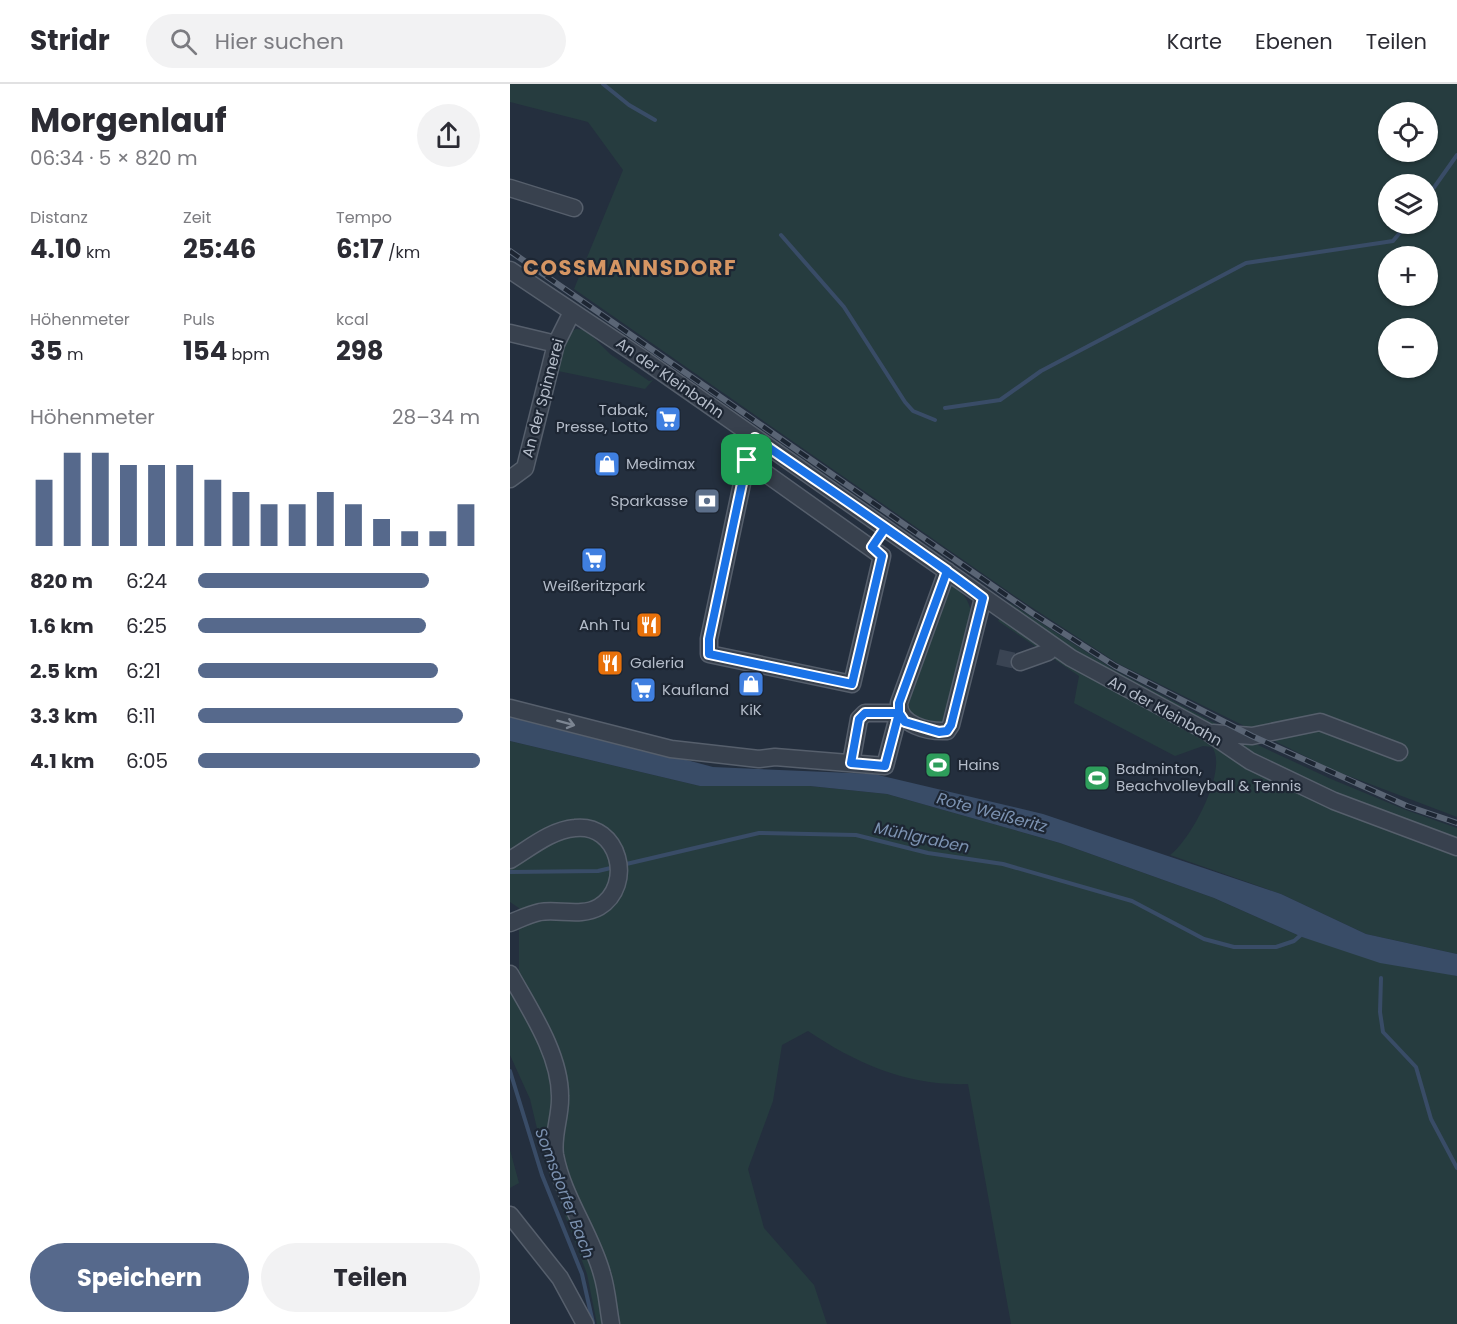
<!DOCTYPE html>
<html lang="de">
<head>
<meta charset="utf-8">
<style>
	body { margin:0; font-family:Poppins,sans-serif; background:#f2f2f3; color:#2b2b33; height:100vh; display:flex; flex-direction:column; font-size:22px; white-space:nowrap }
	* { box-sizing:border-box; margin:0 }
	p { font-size:20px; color:#7c7c81 }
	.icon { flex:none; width:33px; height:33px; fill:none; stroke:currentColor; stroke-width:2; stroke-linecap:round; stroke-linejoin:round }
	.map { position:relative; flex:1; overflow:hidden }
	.side { display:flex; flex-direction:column; background:#fff; width:510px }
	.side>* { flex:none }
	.controls { position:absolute; left:868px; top:18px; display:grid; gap:12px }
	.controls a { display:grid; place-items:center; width:60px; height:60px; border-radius:50%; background:#fff; box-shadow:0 2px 4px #0004; font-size:30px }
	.pin { position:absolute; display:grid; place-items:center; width:51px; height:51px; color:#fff; margin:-26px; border-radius:12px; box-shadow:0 3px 9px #0006 }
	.round { display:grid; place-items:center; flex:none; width:63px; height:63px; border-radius:32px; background:#f2f2f3 }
	.head { display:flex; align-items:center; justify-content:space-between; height:102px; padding:0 30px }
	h1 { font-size:33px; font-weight:700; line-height:45px }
	.stats { display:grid; grid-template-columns:repeat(3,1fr); gap:9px; height:102px; padding:6px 30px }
	.stats div { display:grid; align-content:center }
	.stats b { font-size:26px; font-weight:700 }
	.stats small { font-size:16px; font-weight:400 }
	.stats p { font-size:16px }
	.chart { height:168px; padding:12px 30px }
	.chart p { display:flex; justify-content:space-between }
	.chart svg { width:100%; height:108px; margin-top:6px; stroke:#56698c; stroke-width:6 }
	.action { display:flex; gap:12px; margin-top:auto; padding:12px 30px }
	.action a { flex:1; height:69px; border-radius:36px; background:#56698c; color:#fff; font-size:24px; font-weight:700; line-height:69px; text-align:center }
	.action a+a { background:#f2f2f3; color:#2b2b33 }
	ul { padding:0 30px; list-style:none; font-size:20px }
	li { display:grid; grid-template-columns:96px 72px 1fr; align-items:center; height:45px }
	li i { height:15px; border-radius:8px; background:#56698c }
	header { display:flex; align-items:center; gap:36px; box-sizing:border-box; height:84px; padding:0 30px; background:#fff; border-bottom:2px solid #e1e1e2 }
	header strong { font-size:28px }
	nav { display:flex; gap:33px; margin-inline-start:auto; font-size:21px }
	.search { width:420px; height:54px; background:#f2f2f3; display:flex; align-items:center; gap:15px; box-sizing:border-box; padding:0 21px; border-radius:33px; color:#7c7c81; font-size:22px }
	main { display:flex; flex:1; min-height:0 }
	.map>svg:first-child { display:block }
	.green { fill:#263c3f; fill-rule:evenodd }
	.water { fill:#394c67 }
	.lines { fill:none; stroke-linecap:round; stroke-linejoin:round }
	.stream { stroke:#394c67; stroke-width:4 }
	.minor-tunnel { stroke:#3a4453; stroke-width:16; stroke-dasharray:16 8; stroke-linecap:butt }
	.minor-casing { stroke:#565f6c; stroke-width:19 }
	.minor { stroke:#38414e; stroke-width:16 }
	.rail-casing { stroke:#5a6575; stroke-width:6 }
	.rail { stroke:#1d2633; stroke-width:4; stroke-dasharray:11; stroke-linecap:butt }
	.oneway { stroke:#7c8592 }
	.route-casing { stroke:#fff; stroke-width:12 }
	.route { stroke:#1a73e8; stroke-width:8 }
	.labels { text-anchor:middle; stroke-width:4.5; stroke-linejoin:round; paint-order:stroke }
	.street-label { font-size:15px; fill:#b4bcc9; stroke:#1d2633 }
	.poi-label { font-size:15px; fill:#b4bcc9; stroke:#1d2633; text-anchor:start }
	.water-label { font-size:16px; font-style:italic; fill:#7c92b1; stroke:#1d2633 }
	.district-label { font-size:21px; font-weight:bold; letter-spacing:1.5px; fill:#d59563; stroke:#1d2633 }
</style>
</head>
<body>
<header>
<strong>Stridr</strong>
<div class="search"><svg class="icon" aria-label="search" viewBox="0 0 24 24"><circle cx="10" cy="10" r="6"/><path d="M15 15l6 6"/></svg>Hier suchen</div>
<nav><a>Karte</a><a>Ebenen</a><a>Teilen</a></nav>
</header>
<main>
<section class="side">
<div class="head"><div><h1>Morgenlauf</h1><p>06:34 · 5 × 820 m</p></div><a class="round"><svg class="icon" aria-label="share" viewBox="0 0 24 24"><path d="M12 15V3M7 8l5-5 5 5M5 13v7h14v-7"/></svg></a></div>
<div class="stats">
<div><p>Distanz</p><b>4.10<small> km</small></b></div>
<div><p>Zeit</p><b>25:46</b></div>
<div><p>Tempo</p><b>6:17<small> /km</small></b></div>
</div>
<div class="stats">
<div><p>Höhenmeter</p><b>35<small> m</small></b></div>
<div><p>Puls</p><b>154<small> bpm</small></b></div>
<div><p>kcal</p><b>298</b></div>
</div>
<div class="chart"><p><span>Höhenmeter</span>28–34 m</p>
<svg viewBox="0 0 160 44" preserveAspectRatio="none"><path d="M5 44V17M15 44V6M25 44V6M35 44V11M45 44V11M55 44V11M65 44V17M75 44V22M85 44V27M95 44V27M105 44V22M115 44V27M125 44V33M135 44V38M145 44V38M155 44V27"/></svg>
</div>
<ul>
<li><b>820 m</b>6:24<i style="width:82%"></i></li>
<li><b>1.6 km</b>6:25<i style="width:81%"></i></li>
<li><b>2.5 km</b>6:21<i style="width:85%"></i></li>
<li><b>3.3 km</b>6:11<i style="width:94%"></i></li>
<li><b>4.1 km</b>6:05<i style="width:100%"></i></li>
</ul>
<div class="action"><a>Speichern</a><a>Teilen</a></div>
</section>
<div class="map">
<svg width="947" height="1240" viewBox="0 0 947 1240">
	<rect width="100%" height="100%" fill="#242f3e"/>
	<path class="green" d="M0,0H947V733L823,686L607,579L515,519L64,205L113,86L78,38L0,18ZM879,28H918V68H879ZM879,100H918V140H879ZM879,172H918V212H879ZM879,244H918V284H879Z
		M66,245L76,246L100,270L139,297L143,296L135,305L48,287C52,272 52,252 66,245Z
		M443,502C453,509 460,517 461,530L434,638L429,640L402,633L396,619L439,503Z
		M500,519L606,587L735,655L821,695L896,726L947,744V870L856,850L771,810L660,771C680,757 719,685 702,663L693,662L665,672L564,619L569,592L488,537Z
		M0,657L190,702H300L377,710L550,759L704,814L792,853L947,892V1240H501L458,1000C398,1002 347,980 298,947L272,961L263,1017L238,1085L254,1144L304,1201L317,1240H87L77,1190L35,1078L20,1015L0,971V898L9,892V824L0,818Z
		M0,1066L9,1099L0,1104Z"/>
	<path class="water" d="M0,629L203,683L364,690L533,730L771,810L856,850L947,870V892L870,879L792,853L704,814L550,759L377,710L300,702H190L0,657Z"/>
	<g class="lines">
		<path class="stream" d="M93,0L119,21L145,36
			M918,112L947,71
			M271,151L334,223L395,318L403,327L425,336
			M435,324L490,316L531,287L736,179L883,157L897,140
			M112,781L249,749L346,751L418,769L493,780L622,817L694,855L724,863H766L784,857L792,850
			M0,788L88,787L105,783
			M871,894L870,928L873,948L906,983L921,1035L947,1084
			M0,987L32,1091L72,1190L83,1239"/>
		<path class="minor-tunnel" d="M488,573L510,578"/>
		<defs>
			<path id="minor" d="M0,104L64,124
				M0,186L133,275L561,574L696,647L740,677L824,717L947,763
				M0,249L46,260
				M237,376L372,472L342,600L199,570V555Z
				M0,395L15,384L46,260L62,228
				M437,487L389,619C388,641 418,648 437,647L441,641L473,514
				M510,578L538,568L542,561
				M0,624L161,665L249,675L265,673L375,682L389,629H355L349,635L341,679
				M703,649L742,652L810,638L889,668
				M0,776C20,764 41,746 65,744C109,739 125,801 89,823C72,833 48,825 30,828C20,830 10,835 0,839
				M0,890C20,926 50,970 50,1012C51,1032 42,1051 45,1071C53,1114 81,1149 92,1190C97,1206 98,1224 101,1240
				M0,1131L50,1194L75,1240"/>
		</defs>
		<use href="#minor" class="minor-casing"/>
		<use href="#minor" class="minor"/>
		<defs>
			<path id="rail" d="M0,167L522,529L605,582L742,652L897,722L947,739"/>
		</defs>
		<use href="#rail" class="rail-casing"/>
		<use href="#rail" class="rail"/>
	</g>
	<defs><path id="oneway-shaft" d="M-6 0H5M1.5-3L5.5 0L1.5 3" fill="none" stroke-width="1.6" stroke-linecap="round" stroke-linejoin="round" transform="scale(1.5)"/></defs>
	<use class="oneway" href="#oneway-shaft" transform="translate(56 639) rotate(15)"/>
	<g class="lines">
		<defs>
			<path id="route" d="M237,376L199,555V570L342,600L372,472L362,463L375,444L437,487L389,619V629L375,682L341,679L349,635L355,629H389L395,638L429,648L437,647L441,641L473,514C399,458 321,407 245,354L237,376"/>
		</defs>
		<use href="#route" class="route-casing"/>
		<use href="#route" class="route"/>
	</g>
	<defs>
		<symbol id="supermarket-square" viewBox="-11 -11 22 22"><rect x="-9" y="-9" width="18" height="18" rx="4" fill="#3f7fe0" stroke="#1d2633"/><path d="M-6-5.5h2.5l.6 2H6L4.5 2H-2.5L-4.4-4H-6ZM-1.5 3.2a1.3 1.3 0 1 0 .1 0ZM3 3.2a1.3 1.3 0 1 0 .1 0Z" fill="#fff"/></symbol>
		<symbol id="shop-square" viewBox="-11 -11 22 22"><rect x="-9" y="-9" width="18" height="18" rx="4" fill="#3f7fe0" stroke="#1d2633"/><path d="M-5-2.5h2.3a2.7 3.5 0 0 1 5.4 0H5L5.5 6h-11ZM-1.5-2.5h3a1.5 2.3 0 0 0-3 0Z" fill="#fff"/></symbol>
		<symbol id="bank-square" viewBox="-11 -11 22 22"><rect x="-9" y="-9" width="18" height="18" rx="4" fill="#5c6f8a" stroke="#1d2633"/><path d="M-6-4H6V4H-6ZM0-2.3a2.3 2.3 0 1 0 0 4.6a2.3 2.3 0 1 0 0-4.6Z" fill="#fff"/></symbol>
		<symbol id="restaurant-square" viewBox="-11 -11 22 22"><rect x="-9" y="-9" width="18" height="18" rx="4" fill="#e8710a" stroke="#1d2633"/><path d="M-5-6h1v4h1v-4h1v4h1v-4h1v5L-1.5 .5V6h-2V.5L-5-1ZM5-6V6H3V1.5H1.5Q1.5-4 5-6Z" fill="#fff"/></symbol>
		<symbol id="stadium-square" viewBox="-11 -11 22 22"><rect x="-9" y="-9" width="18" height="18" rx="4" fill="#2e9e5b" stroke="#1d2633"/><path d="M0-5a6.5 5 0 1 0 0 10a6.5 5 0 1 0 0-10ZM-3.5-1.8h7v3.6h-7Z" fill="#fff"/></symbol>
	</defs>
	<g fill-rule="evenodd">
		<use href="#supermarket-square" x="143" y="320" width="30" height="30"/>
		<use href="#shop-square" x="82" y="365" width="30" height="30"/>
		<use href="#bank-square" x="182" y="402" width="30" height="30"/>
		<use href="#supermarket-square" x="69" y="461" width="30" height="30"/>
		<use href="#restaurant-square" x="124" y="526" width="30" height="30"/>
		<use href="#restaurant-square" x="85" y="564" width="30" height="30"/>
		<use href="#shop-square" x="226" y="585" width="30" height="30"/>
		<use href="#supermarket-square" x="118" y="591" width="30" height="30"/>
		<use href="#stadium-square" x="413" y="666" width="30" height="30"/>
		<use href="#stadium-square" x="572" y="679" width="30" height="30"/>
	</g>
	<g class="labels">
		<g class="street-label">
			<text transform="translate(160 294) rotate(35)" y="5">An der Kleinbahn</text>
			<text transform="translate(33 314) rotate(-75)" y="5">An der Spinnerei</text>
			<text transform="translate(655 627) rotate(29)" y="5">An der Kleinbahn</text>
		</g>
		<g class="poi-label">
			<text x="138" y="331" text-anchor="end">Tabak,<tspan x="138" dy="17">Presse, Lotto</tspan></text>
			<text x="116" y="385">Medimax</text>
			<text x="178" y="422" text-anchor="end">Sparkasse</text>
			<text x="84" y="507" text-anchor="middle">Weißeritzpark</text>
			<text x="120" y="546" text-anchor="end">Anh Tu</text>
			<text x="120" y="584">Galeria</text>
			<text x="152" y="611">Kaufland</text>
			<text x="241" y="631" text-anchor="middle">KiK</text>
			<text x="448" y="686">Hains</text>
			<text x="606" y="690">Badminton,<tspan x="606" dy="17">Beachvolleyball &amp; Tennis</tspan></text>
		</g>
		<g class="water-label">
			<text transform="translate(482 728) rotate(15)" y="6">Rote Weißeritz</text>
			<text transform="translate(412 753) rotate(12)" y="6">Mühlgraben</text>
			<text transform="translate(55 1109) rotate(69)" y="6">Somsdorfer Bach</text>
		</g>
		<g class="district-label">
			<text x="120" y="191">COSSMANNSDORF</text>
		</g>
	</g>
</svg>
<div class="controls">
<a><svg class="icon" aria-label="locate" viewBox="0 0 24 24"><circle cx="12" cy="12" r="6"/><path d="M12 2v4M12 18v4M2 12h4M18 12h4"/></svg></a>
<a><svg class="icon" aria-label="layers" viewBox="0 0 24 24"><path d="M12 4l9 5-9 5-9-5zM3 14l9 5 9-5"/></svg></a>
<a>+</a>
<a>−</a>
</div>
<div class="pin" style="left:237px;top:376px;background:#1e9e55"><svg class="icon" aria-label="arrive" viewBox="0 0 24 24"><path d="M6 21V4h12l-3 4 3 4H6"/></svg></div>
</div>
</main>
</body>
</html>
